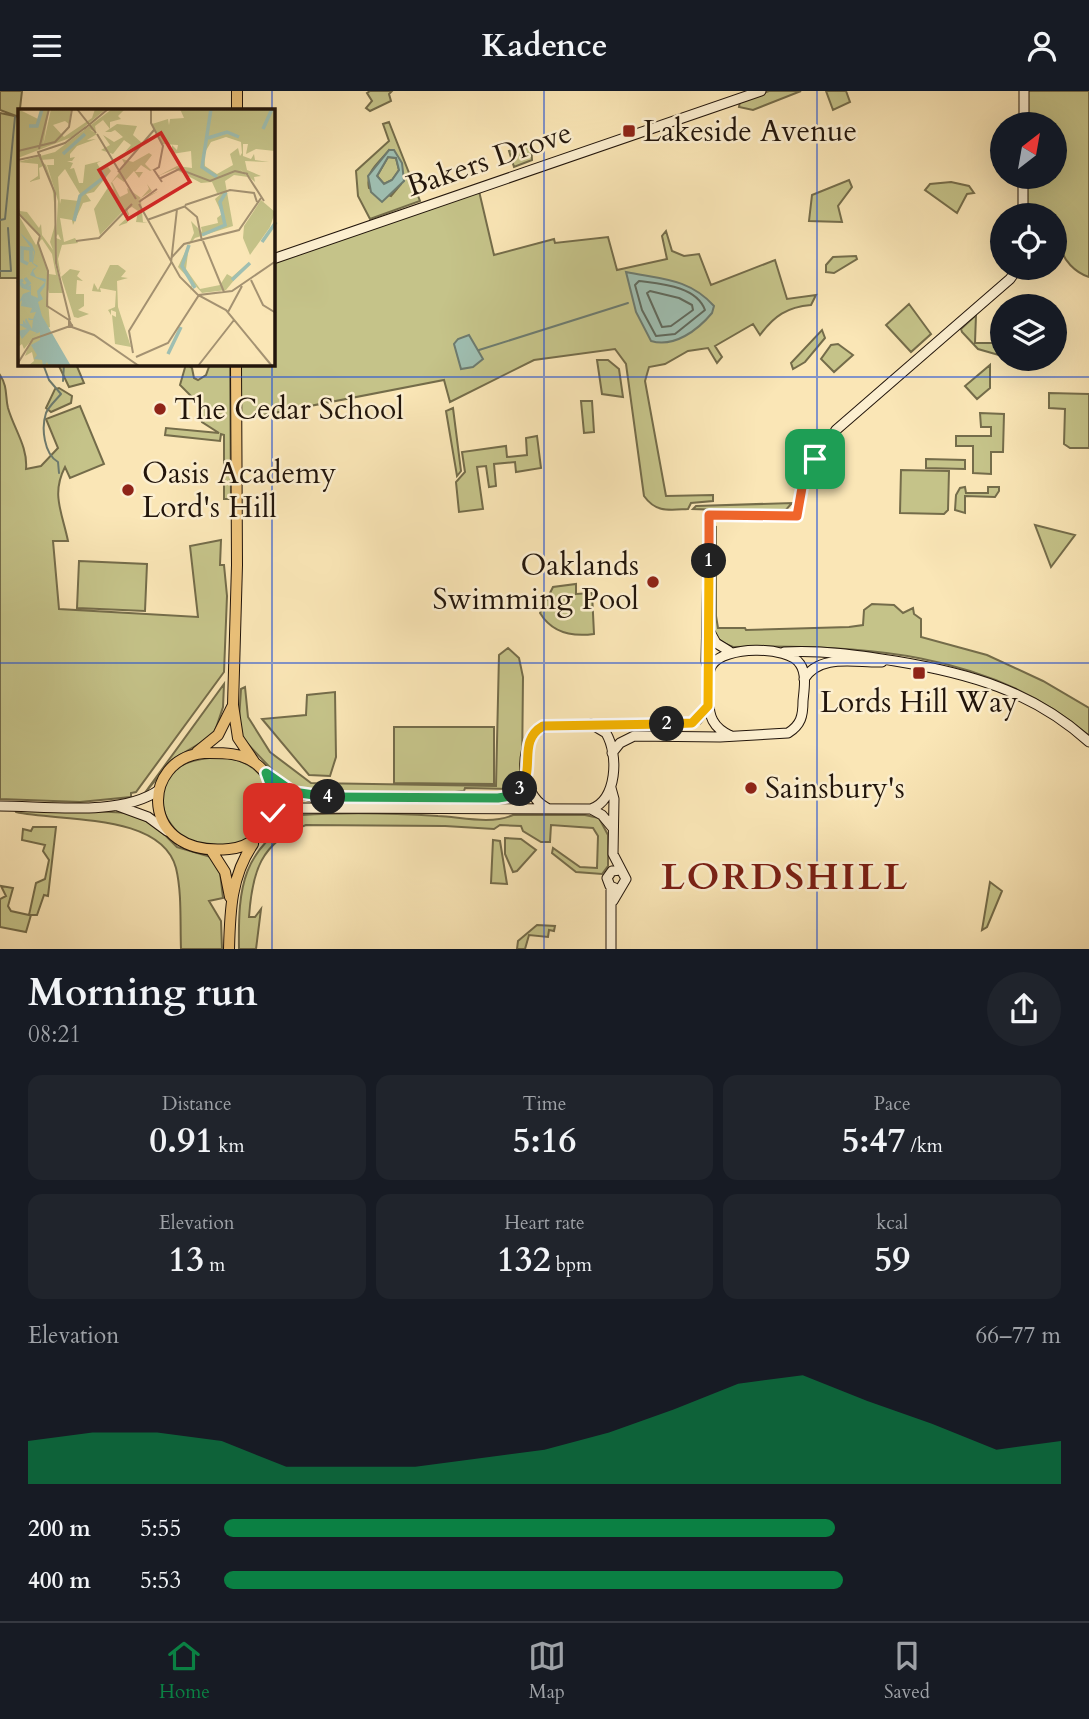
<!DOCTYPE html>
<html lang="en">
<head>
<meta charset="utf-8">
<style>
	body { margin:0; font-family:Cardo,serif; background:#20242c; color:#f1f3f6; height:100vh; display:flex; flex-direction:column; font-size:26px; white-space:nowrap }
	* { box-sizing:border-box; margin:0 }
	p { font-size:23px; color:#9ea1a6 }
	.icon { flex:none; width:38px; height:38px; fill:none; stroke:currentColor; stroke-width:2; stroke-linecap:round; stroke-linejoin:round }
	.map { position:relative; height:858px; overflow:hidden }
	.side { display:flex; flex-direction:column; background:#171b24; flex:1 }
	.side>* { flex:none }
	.needle { width:46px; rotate:31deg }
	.buttons { position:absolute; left:990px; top:21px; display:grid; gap:14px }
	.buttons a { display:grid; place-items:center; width:77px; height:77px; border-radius:50%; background:#171b24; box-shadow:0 7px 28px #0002; font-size:35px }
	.pin { position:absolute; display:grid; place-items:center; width:60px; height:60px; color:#fff; margin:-30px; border-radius:14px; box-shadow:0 4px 10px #0006 }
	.km { position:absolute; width:35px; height:35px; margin:-18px; border-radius:50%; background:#222; color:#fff; font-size:19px; line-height:35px; text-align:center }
	.round { display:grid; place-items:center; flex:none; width:74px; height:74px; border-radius:37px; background:#20242c }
	.headline { display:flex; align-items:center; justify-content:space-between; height:119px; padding:0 28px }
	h1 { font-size:38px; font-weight:600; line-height:52px }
	.stats { display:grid; grid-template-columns:repeat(3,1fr); gap:10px; height:119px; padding:7px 28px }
	.stats div { display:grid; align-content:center; border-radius:14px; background:#20242c; text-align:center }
	.stats b { font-size:35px; font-weight:600 }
	.stats small { font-size:19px; font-weight:400 }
	.stats p { font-size:19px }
	.chart { height:196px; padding:14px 28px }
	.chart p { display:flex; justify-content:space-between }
	.chart svg { width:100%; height:126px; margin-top:7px; fill:#0b8043; opacity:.7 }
	ul { padding:0 28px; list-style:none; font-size:23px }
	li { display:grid; grid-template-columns:112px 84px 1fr; align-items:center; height:52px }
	li i { height:18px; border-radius:9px; background:#0b8043 }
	header { display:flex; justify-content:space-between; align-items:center; height:91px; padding:0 28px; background:#171b24; font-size:32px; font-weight:600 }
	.tabs { display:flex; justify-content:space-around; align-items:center; height:98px; border-top:2px solid #363941; background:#171b24; font-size:19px; color:#9ea1a6 }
	.tabs a { display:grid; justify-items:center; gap:4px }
	.tabs .current { color:#0b8043 }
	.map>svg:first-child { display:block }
	.green { fill:#c5c389; stroke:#746c4a; stroke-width:2; fill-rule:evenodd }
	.water { fill:#9fbfb2; stroke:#6d7b6f; stroke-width:2; fill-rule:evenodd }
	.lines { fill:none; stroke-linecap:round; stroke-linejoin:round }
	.shore { stroke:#606a5e; stroke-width:2 }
	.stream { stroke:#6d7b6f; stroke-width:2 }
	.secondary-casing { stroke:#22150b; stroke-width:11 }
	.primary-casing { stroke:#22150b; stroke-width:12 }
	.secondary { stroke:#fcefd0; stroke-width:9 }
	.primary { stroke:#edc37b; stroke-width:10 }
	.split-1-casing { stroke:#fff; stroke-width:14 }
	.split-2-casing { stroke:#fff; stroke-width:14 }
	.split-3-casing { stroke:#fff; stroke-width:14 }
	.split-4-casing { stroke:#fff; stroke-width:14 }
	.split-5-casing { stroke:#fff; stroke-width:14 }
	.split-1 { stroke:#f0652b; stroke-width:9 }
	.split-2 { stroke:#f5b400; stroke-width:9 }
	.split-3 { stroke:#f5b400; stroke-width:9 }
	.split-4 { stroke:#22a559; stroke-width:9 }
	.split-5 { stroke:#22a559; stroke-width:9 }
	.grid { fill:none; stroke:#1d4ed8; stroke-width:2; stroke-opacity:0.55 }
	.poi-dot { fill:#8f2418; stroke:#fcefd0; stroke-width:2.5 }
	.labels { text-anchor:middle; stroke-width:5; stroke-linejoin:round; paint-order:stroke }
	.poi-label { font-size:30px; fill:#22150b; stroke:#fcefd0; text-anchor:start }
	.street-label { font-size:30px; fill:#22150b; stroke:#fcefd0 }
	.district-label { font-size:37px; font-weight:bold; letter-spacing:2px; fill:#7a1f14; stroke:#fcefd0 }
	.inset-river { fill:none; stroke:#9fbfb2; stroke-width:3.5 }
	.inset-road { fill:none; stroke:#a49272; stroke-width:2 }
	.view { fill:#d62828; fill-opacity:0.15; stroke:#d62828; stroke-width:3.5 }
	.inset-edge { fill:none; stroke:#22150b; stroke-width:3.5 }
</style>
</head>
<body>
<header><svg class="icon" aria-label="menu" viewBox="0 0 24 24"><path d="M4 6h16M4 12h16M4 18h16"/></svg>Kadence<svg class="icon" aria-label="person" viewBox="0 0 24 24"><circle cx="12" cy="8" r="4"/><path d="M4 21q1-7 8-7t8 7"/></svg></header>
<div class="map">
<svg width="1089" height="858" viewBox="0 0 1089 858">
	<rect width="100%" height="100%" fill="#fae6b6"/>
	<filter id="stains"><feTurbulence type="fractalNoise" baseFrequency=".00286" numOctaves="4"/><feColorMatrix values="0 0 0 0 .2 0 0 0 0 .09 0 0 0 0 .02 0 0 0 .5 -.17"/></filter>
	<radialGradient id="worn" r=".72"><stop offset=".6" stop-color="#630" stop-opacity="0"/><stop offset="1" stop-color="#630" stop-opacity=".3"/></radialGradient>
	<path class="green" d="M0,0H22L19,26V187H0V22L19,26L0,19Z
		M370,0H392L389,3L391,10L370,20L366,17L372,10L367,2Z
		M769,0H801L753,19L739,16L740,10Z
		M826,0H846L850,11L833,19Z
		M1027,0H1089V186C1076,182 1062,169 1061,155L1055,154V124H1026V86H1055V33H1027Z
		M389,31L420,110L370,128L358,105L356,80L389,50L383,33ZM389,59L402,73L401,93L391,105L369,97C365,80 380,71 389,59Z
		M531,53L532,69L514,76L509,60Z
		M388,66L396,67L399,79L392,89L384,93L377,85Z
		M849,89L852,96L838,115L842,131L809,130L812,104Z
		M951,91L969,95L974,102L967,103L957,122L925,99L930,93Z
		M479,100L494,164L554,148L555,152L608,146L617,179L667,168L662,145L666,140L672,160L684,165L699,163L711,194L775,169L787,208L816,204L811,214C787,216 774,225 760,244L753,233L715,255L722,266L717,272L708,257L688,260L665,273L649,276L645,290L666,405L713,404V410L691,412L688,418C669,419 656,422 644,405L626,273L615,258L534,269L450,311L444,289L238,329L239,273H273V172Z
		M856,165L857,168L834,182L826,181V174L833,166Z
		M909,213L931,243L911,261L886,234Z
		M976,224L975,252H1002V265L978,258L962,241L961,238Z
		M822,239L825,247L805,271L793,278L791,272Z
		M838,253L853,264L834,281L821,268L831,254Z
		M597,269H608L619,278L623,306L602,303Z
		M58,273H76L84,292L69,296Z
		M186,273L192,277L194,287L198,289L206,284L210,273H230L231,408H224V344L221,343L220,350L165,344L166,337L219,342L202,331L197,311L180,294Z
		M990,274V297L977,308L965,295Z
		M0,284C8,296 5,305 8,317C14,338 28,356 26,378L41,375L58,357L46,328L80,315L104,373L70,387L65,376C51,403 62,421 68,450H53L59,518L198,526L190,455L221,449L220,474H224L227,505L224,581L136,701L131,702V706L80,711L0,708Z
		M59,297L72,305L71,312L51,321L46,317L55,298Z
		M1049,302L1089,303V357H1070L1064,353L1065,318L1049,317Z
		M581,310H592L594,341L584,342Z
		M453,317L461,380L457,385L446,320Z
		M980,322L1004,323L1003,361H991V383L973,382V355H956V345H991V336H981Z
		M537,345L541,377L516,381L515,371L494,373L496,395L489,396L486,375L477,376L483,418L459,421L456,391L465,381L462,361L506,355L507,366L527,364L526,347Z
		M926,368L965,369V378L926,377Z
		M901,379L949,380L948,419L944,423L900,422Z
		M965,396L966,402H988V396H999V400L995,406L965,405V422L955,419L956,404L960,397Z
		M792,412L784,421L693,418L696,415Z
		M1035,434L1075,444L1051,476Z
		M716,435V525L718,537H745L746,539L849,536L863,534L864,519L872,513L894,514L903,522L913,517L914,523L921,528V546L987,564L1043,590L1089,617V645C992,560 856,553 733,556C726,553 719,551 715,543C709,530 710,447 716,435Z
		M79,470L147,473L145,520L77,517Z
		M576,493V503L592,502L594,543C572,546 552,542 540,522L553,496Z
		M508,557L519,567L523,586L522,682L513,698L465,697L464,700L446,702L314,701L296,698L280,687L242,647L239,629L241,598L245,596L248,626L270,661L311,692L496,695L499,564Z
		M224,593L223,616L215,640L207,648L172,669L144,703Z
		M335,601L336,666L330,685L309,684L262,628L306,624L307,604Z
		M394,636H494V693L394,692Z
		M222,666C296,674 278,766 208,754C196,752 188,751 179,743C167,730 160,719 163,700C168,671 198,667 222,666Z
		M14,716L131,722L156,735L177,756L211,766L220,781L223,807L209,810L221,830L222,858H181C180,832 182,802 176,777C161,721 60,731 16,721Z
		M301,724C346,721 393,722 438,725C461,726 491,734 513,724H585L599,727L608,744V775L602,783L576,781L552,762L553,757L580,776L597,777L598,745L593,737L551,734L550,751H541L523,740L521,735L500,734L494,738L445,735L306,734C260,751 252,782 249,826H255L261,818L256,858H239C238,794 242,759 301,724Z
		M33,736H56L48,805L44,804L37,824H31L26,841L0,836V808L6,805L1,795L13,797L8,815L11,820L29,824L36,792L45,788L49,769L43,760L45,754L22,749L23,738L31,740Z
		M505,747L521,748L536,759L517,780L513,781L505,763Z
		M493,749L500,750L507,793L491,792Z
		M990,791L1002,800L987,836L982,839Z
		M537,834L555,835L554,840L549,839L548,846L529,844L525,858H517L518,850Z"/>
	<path class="water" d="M389,59H394L402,72L404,90L382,111L371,101L368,85ZM388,66L396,67L399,79L392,89L384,93L377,85Z
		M626,181C660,188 689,187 714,215L712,222C698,239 674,257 651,250L636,221Z
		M469,244L483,268L473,276L461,278L454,253L458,248Z"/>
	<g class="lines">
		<path class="shore" d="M639,190C661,193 696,195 705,219L675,243L656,245L642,219L635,194Z
			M650,200L679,207L692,214L693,219L671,235L662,236L647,202Z"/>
		<path class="stream" d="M0,129L5,128L15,26
			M0,180H11L8,137
			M479,259L628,212
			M43,273L49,289L61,303C56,309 49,315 46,322C41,337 44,363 58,371L59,382
			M63,290L64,273"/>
		<defs>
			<path id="secondary" d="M1024,33V0
				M1023,124V86
				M273,168L761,0
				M709,539L716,552L729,560
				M784,561C823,559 857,564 895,570C968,582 1033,600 1089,651
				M709,581L706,570L709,424L797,425L803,391L836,339L1010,188L1018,177
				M804,588C820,562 856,572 882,571
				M612,662L620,652L634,645L720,646L788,642C801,634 803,625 803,610C804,599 807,583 800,573C788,554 723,555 712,574C706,583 709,596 709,606C708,625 713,637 731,645
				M267,684L293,701L312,706L498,707L516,702L527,689
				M611,697L614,708L613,763L626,788L613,810
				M0,715C46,715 121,726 159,699
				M118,715L148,726L167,740
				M547,717C518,703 516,644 549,634L687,633L697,629L708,615
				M591,718L602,724L612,736
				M269,733L285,723L303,717L591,718C617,709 619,664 606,642L591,633
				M611,796V858
				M615,797L610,795L607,787L612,780L620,779"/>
			<path id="primary" d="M237,19V0
				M236,273L237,474L233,614L238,647L255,672
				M197,661L218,644L232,616
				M204,662C221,662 240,661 255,672C292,699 271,755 229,758C138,767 140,667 204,662Z
				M211,759L225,781L230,806
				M229,858C230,820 231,785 253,753"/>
		</defs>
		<use href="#secondary" class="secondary-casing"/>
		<use href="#primary" class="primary-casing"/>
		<use href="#secondary" class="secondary"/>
		<use href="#primary" class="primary"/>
	</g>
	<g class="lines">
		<defs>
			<path id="split-1" d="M709,470V424L797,425L803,391L815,368"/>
			<path id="split-2" d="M667,633L692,632L708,615L709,470"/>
			<path id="split-3" d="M520,698C536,678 517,650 543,635L667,633"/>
			<path id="split-4" d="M328,706L498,707L511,705L520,698"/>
			<path id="split-5" d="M273,722V701L266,682L293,701L328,706"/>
		</defs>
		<use href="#split-1" class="split-1-casing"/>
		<use href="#split-2" class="split-2-casing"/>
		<use href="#split-3" class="split-3-casing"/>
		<use href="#split-4" class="split-4-casing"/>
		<use href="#split-5" class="split-5-casing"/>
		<use href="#split-1" class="split-1"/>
		<use href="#split-2" class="split-2"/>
		<use href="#split-3" class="split-3"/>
		<use href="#split-4" class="split-4"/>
		<use href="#split-5" class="split-5"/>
	</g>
	<path class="grid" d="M272,0V19M544,0V858M817,0V858M272,273V858M0,286H1089M0,572H1089"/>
	<g class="poi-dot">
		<rect x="622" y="33" width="14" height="14" rx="3.5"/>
		<circle cx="160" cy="318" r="7"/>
		<circle cx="128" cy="399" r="7"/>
		<circle cx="653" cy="491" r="7"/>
		<rect x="912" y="575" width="14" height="14" rx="3.5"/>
		<circle cx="751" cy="697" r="7"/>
	</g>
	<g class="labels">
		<g class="poi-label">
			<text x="643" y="50">Lakeside Avenue</text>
			<text x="174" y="328">The Cedar School</text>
			<text x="142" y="392">Oasis Academy<tspan x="142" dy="34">Lord's Hill</tspan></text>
			<text x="639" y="484" text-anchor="end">Oaklands<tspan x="639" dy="34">Swimming Pool</tspan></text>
			<text x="919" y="621" text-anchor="middle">Lords Hill Way</text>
			<text x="765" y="707">Sainsbury's</text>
		</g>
		<g class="street-label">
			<text transform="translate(489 68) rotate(-19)" y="10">Bakers Drove</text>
		</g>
		<g class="district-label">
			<text x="785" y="798">LORDSHILL</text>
		</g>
	</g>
	<g transform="translate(18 18)">
		<rect width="257" height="257" fill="#fae6b6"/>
		<path d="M0,0L20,10L23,0H31L25,37L33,0H53L51,15L47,12L35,16L46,28L74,9L77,0H88L54,28L0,49ZM94,0H107L100,7L103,10L92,13V20L85,11L77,17L78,23L71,20L79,25L69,31L78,30L59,37L52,45V49L57,48L54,52H49L55,54L52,60L56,59L61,74H65L67,56L83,52L79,54L83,61L90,58L93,62L76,83L68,85L73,92L65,94L55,116L54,111L42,109L46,133L57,129L60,134L44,136L40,150L43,168L52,160L62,162L59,167L65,172L59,171L58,185H66V197L60,201L71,205L60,209L56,208L39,155L38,129L43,131L40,125L38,128L40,92L29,56H36V50L22,51L28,56L34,73L37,87L38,108L37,155L45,184H31L29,176L32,218L27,220L33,224L39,239L35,234L24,230L30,222L22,226L24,231L39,241L45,257H10L16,252L14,243L7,247L12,233L6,240L4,235L0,238V105L18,136L23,128L0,103V95L2,102L9,103L21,119L23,115L24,126L35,141L32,133L38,112L34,75L25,57L21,59L22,70L11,73L20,67V55L0,53L37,43ZM47,60L62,85L61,92L43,90L42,95L40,68ZM24,130L34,145L38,166L31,165L20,134ZM162,0H257V42L238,40L228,45L230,35H225V47L233,50L236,45L237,51L251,53L227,52L229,61L243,67L236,68L237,73L222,60L230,68L216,66L207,72L215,117L177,129L171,136L168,160L182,180L202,176L209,165L214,168L231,153L208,181L184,184L175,174L172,183L174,173L160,158L176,124L173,112L184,123L183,118L200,114L199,109L204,105L197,90L205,83L199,84L194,73L183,74L157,60L140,67L159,57L174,59L173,42L154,45V36L159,41L160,36L144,35L134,15L150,10L151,16L152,10L166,9ZM208,28L223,33L224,44L222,47L220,39L212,45L215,56L199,65L187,57L186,45L193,33ZM99,15L119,17L115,26L124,34L107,43L113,36L106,31L95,45L83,41L92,36L85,26L96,33L105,28L97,21L93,23H87ZM131,44L134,46L127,55L133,61L140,58L132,62L123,56L117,63H125L121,69L116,62L106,73L99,68L94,73L102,88L110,84L109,79L123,89L131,80L129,75L134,82L120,91L141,82L123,92L125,113L130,114L118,113L120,102L114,98L109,100L111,105V108L109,114L100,117L111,107L106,101L82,126L76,100L91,77L96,81L93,74L107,56L104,50L115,53ZM243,91L257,103L252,118L232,146L225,129L226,117ZM92,156H100L108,162L103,168L110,169L99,172L100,198L113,238L97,235L94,206L98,208V203L93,201V206L90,201L97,198L98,182L82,179L83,183L74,182L76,174L80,181Z" fill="#c5c389" fill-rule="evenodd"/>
		<path d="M2,124L14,135L17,143L15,154L20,157L15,162L18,168L28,170L27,177L22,184L25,190L26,197L25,190L20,193L24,207L53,257H31L29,253L27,256L25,257L24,251L16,250L19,246L13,236L22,231V223L20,224L12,227L19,224L12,221L4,230L0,222L9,220L0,215H5V211L9,216L7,212L8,209L14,220L15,211H11L10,209L15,210L18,203L12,204L14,199L3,197L4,191L0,195L5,185L13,182L4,179L0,175L6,179L13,176V186L20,189L19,182L27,173L12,166L15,160L19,158L14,154L16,143Z" fill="#9fbfb2"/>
		<path class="inset-river" d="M193,0L184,58L199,68M11,17H19L24,0M245,20L254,0M190,29L209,23L221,28M45,45L67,25M56,112L62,87L86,68L83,62M184,126L207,116L202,93L208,83M244,133L258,113M171,136L164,157L177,179M10,155L4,152V139L13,140V153M5,171L1,173L7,178L11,174L7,169M214,171L232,154M150,245L163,218"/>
		<path class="inset-road" d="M59,0L78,24M133,0V14L145,37L141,58L136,61L144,73M66,20L90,0M79,25L118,90M21,40L31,0M0,42L37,33L51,18L54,0M0,51L23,46M100,63L136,21M228,64L246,92M141,70L161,60L192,72L217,62L230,65M121,93L139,80M121,95L162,168L180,186L208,201L254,257M167,96L212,81L236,84L239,93M166,97L179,108L184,132M0,104L22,127M129,111L168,97M22,127L20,134L30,162L29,197L51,211M58,132L81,129L114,95M185,132L206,183M154,148L166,135L221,121L243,89M233,171L245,196L258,204M210,203L224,177M52,211L38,154L37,84L20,43L47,34L68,18M54,217L51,211V217L76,226L121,257M115,244L111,222L153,154L159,100M118,248L150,234L181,186L214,182L258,152M0,254L15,230L55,216M180,257L216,211"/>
		<path class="view" d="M143,24L172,73L110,110L81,61Z"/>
		<rect width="257" height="257" class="inset-edge"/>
	</g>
	<rect width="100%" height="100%" filter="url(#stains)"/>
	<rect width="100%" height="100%" fill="url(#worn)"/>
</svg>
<div class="buttons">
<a><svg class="needle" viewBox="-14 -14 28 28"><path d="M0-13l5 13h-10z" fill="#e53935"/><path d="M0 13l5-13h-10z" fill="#9ea1a6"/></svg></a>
<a><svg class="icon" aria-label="locate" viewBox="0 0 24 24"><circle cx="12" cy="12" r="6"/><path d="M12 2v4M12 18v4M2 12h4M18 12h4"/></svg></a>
<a><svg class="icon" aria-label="layers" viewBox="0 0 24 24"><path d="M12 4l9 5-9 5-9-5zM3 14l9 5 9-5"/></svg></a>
</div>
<div class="pin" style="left:815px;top:368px;background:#1e9e55"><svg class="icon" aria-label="arrive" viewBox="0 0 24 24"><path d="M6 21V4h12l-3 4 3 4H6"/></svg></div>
<div class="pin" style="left:273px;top:722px;background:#d93025"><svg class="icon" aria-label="check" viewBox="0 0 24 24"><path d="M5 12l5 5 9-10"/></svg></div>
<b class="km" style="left:709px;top:470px">1</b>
<b class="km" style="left:667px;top:633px">2</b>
<b class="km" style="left:520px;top:698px">3</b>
<b class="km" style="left:328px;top:706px">4</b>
</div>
<section class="side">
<div class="headline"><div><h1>Morning run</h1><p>08:21</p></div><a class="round"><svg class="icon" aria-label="share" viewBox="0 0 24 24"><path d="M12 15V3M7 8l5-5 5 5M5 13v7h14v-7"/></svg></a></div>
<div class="stats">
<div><p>Distance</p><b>0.91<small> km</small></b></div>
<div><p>Time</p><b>5:16</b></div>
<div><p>Pace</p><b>5:47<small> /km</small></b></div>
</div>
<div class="stats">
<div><p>Elevation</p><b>13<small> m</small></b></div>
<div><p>Heart rate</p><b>132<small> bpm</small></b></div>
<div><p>kcal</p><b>59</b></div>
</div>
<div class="chart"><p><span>Elevation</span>66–77 m</p>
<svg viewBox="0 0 160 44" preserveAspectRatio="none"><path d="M0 44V29L10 26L20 26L30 29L40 38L50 38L60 38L70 35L80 32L90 26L100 18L110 9L120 6L130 15L140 23L150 32L160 29V44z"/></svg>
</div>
<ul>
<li><b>200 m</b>5:55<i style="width:73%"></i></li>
<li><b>400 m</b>5:53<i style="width:74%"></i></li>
</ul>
</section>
<nav class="tabs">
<a class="current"><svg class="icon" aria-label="home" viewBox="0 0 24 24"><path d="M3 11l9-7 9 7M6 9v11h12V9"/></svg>Home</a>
<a><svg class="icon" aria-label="map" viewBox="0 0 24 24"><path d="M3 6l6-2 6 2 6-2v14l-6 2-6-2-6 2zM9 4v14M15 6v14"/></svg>Map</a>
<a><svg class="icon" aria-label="saved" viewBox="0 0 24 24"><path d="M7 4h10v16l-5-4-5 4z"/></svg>Saved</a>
</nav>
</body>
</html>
